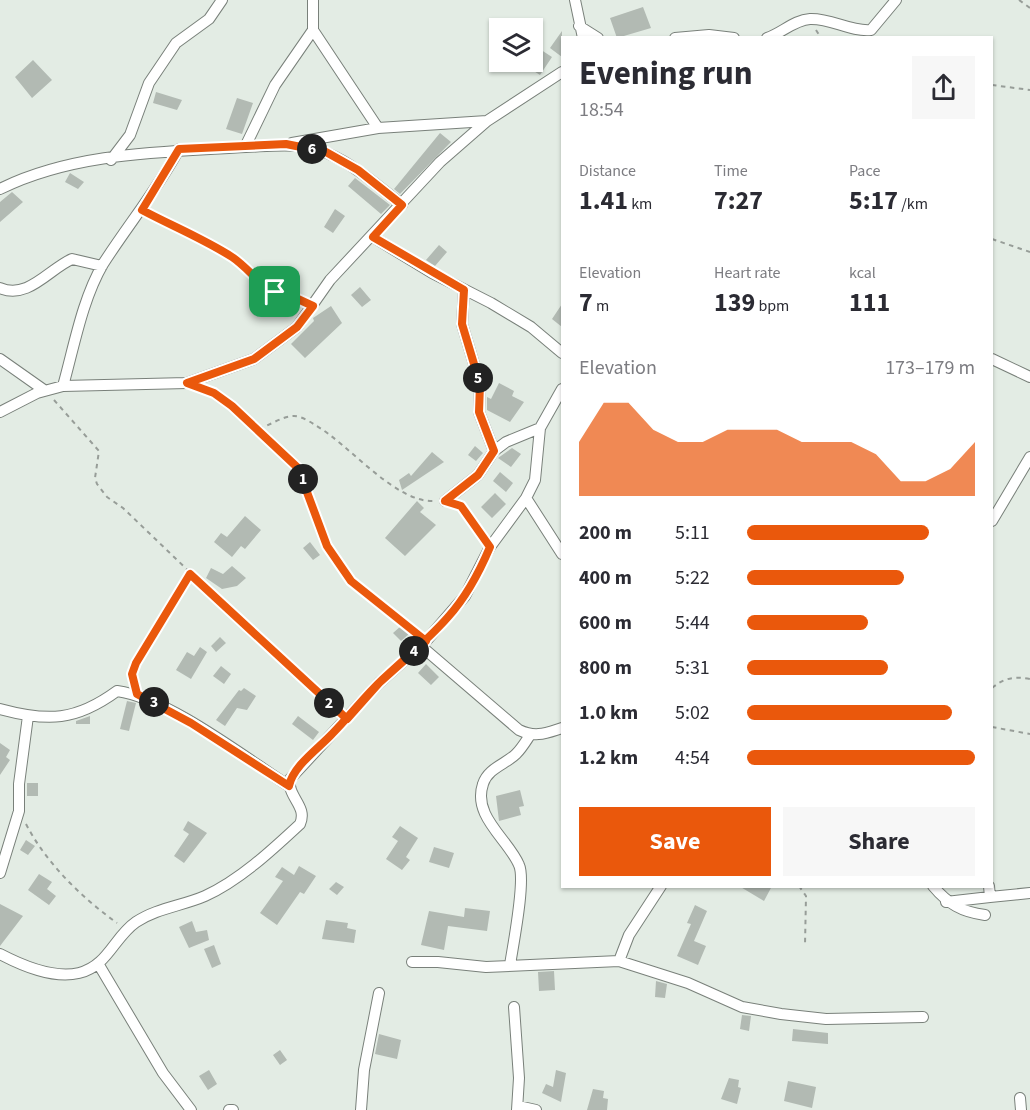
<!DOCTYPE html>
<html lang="en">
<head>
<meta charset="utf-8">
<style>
	body { margin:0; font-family:"Source Sans 3",sans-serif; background:#f7f7f7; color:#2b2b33; height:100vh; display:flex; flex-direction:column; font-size:22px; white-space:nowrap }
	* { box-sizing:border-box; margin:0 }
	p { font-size:20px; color:#7c7c81 }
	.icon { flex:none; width:33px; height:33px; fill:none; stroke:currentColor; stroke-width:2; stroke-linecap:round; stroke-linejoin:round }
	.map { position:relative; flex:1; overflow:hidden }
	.panel { position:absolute; left:561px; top:36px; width:432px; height:852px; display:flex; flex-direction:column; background:#fff; border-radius:0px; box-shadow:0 2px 4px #0004 }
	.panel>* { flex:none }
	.fabs { position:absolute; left:489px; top:18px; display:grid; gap:12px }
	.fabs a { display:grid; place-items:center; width:54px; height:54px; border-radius:0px; background:#fff; box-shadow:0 2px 4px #0004; font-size:30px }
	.pin { position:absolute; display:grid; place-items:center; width:51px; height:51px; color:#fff; margin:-26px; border-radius:12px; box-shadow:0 3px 9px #0006 }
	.km { position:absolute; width:30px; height:30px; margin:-15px; border-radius:50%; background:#222; color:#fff; font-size:16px; line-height:30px; text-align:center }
	.round { display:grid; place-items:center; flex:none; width:63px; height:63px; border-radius:0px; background:#f7f7f7 }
	.headline { display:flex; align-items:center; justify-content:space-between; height:102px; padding:0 18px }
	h1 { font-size:33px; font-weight:700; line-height:45px }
	.metrics { display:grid; grid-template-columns:repeat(3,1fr); gap:9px; height:102px; padding:6px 18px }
	.metrics div { display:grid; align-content:center }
	.metrics b { font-size:26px; font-weight:700 }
	.metrics small { font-size:16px; font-weight:400 }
	.metrics p { font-size:16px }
	.chart { height:168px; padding:12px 18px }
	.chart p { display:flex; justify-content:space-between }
	.chart svg { width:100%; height:108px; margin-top:6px; fill:#ea580c; opacity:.7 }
	.action { display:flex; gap:12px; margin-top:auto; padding:12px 18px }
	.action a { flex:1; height:69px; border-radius:0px; background:#ea580c; color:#fff; font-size:24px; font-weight:700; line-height:69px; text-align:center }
	.action a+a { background:#f7f7f7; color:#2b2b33 }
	ul { padding:0 18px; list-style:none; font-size:20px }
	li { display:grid; grid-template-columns:96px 72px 1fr; align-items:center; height:45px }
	li i { height:15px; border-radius:8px; background:#ea580c }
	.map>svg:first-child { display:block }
	.building { fill:#b2bab3 }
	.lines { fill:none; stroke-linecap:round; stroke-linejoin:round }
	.minor-casing { stroke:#79807a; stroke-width:12 }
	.path { stroke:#979d98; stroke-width:2; stroke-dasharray:4.5 4.5; stroke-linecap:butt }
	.minor { stroke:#fff; stroke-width:10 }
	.route-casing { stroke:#fff; stroke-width:12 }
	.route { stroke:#ea580c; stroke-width:8 }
</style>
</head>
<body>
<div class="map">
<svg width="1030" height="1110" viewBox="0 0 1030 1110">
	<rect width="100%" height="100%" fill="#e3ece4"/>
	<path class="building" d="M643,7L651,28L617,38L610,18Z
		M562,31V57L550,48Z
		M532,44L552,57L540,75L529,68L532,63Z
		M33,60L52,80L32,98L15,77Z
		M156,92L182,100L177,110L153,103Z
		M237,98L253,103L242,134L226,129Z
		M440,133L451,142L400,194L394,189Z
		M70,173L84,182L78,189L65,182Z
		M355,178L390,205L381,214L348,186Z
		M12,192L23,202L0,222V202Z
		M335,209L345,216L333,233L324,227Z
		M439,245L447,252L435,266L426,260Z
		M360,287L371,300L362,307L351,295Z
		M562,304V327L552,319Z
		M331,306L342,323L305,358L291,344L314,321L313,318Z
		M499,383L514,391L512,396L524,402L510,422L487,410V397L491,399Z
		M475,446L483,453L476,461L468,455Z
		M512,448L521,454L511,467L498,458Z
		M432,452L444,462L402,490L399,480L409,473L411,476Z
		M500,472L513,483L506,492L493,481Z
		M495,493L506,504L492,518L481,507Z
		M417,501L424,508L420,512L436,525L405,556L385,538Z
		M245,516L261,530L245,549L241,546L232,557L214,542L221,533L227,537Z
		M310,542L320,555L313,560L303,548Z
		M232,566L246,578L237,586L222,589L206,578L211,568L223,574Z
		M401,626L409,634L401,641L393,633Z
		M220,637L226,643L216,652L211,646Z
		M200,647L207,652L191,679L176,670L187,652L194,656Z
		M426,664L439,677L431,685L418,673Z
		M221,666L231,674L224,684L213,676Z
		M244,688L256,696L247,710L237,708L225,726L216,720L239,690L241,691Z
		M127,701L136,703L129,731L120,729Z
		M90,716V724H76V721Z
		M298,716L319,732L313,740L292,724Z
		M0,743L10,750L6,757L10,760L0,775Z
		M27,783H38V796H27Z
		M520,790L524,806L519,807L521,815L499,821L496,796Z
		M188,821L207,833L184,863L174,856L189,834L183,830Z
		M400,826L418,838L406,857L410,860L402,870L386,859L398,841L392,837Z
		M26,840L35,846L28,855L20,850Z
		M434,847L454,853L449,868L429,862Z
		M299,866L316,876L304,894L300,892L277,925L260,913L283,881L275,877L282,867L294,875Z
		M39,874L52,882L47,889L56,896L49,905L28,890Z
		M336,882L344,887L337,895L329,889Z
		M739,886H772L764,901Z
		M0,904L23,916L0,946Z
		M695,905L707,911L694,941L706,946L698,965L677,956L691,924L687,923Z
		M465,908L490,911L487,931L448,926L444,950L421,945L429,911L464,917Z
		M326,920L348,923L347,928L356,930L354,943L322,939Z
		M192,921L196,932L207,930L209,940L189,948L179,927Z
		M214,945L221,964L212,968L204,949Z
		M554,971L555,990L539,991L538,972Z
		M656,981L667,984L665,998L655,997Z
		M742,1015L751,1016L749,1031L740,1029Z
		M793,1029L828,1033V1044L792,1041Z
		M379,1034L401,1040L397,1059L375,1054Z
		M280,1050L287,1060L280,1065L273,1055Z
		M209,1070L217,1084L208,1090L199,1076Z
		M556,1070L566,1073L561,1102L542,1093L546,1084L553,1087Z
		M729,1078L739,1080L738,1087L741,1088L737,1104L721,1099Z
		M788,1081L816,1087L812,1108L784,1101Z
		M593,1089L604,1091L603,1098L608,1099L607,1110H587Z"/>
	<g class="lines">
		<defs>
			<path id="minor" d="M575,0L583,38
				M579,26L598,38
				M313,30L378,128
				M675,38L709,35L734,38
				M767,38C782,33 794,20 810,19C831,18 850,32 871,30L896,0
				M292,143L378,128L487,121
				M245,147L275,85L313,30V0
				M111,160L130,135L149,83L176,43L209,19L222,0
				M0,189C74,152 165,152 246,147C273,146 301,142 327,153C355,165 378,186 402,205
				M373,237L432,273L491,303L531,327L562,353
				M0,288C28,300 49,269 72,259L102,266
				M464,290L462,324L480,384L479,412L494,451
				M0,359L44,390
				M992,359L1030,377
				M63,386C74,347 82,300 103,264C128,225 157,190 179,149
				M0,412L37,393L63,386L187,383L254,359L297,327L330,280L440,162L487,121L562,72
				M526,498L562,554
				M445,501L478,475L494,451L506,442L540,428
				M992,521L1030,457
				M421,646L519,730C536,738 546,733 562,728
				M0,709C48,722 76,721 117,691C168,698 244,757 289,786
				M0,873L19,811V784L28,716
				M933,886C948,904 962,912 985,915
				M990,897L1030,893
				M946,902L990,897L989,886
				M0,954C23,966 53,979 79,973C108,966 114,937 136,922C157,908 182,906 205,896C240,880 272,850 300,824C308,806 287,797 290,779L379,683L426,641L465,596L490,547L526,498L535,480L540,428L562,389
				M619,961L629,935L661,886
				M412,962H438L486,967L619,961L688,983L742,1007L781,1014L826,1019L923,1017
				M99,965L163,1073L191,1110
				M510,965C513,945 526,880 519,865C508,839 472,816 483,784C488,768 506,764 516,754C522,748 526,741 530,735
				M514,1007L519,1078L517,1110
				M1020,1098L1021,1110
				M518,1106L536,1110
				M229,1110H233
				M361,1110L364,1070L379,993"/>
		</defs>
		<use href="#minor" class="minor-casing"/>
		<path class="path" d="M1019,0L1030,8
			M816,30L821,38
			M992,85L1030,90
			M150,214L228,254L248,268L269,290L302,301
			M992,239L1030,252
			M205,389L214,393L249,419L298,468L327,546L351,581L417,634
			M54,400L99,451L95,478L97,484L107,497L123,508L272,651L338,710
			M259,429C270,425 283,416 294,416C301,416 309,421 315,425C349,444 395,503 434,501
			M457,505L461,506L484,537
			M135,685L132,674L136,662L190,575
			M992,688C1004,678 1014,676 1030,679
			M992,727L1030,734
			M26,824C46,863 82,898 117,923
			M799,886L806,896L805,945"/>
		<use href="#minor" class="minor"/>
	</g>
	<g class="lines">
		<defs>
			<path id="route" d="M275,292L287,294L313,306L297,327L254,359L187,383L214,393L232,406L298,468L327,546L351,581L426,641L379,683L347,719L190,574L136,663L132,674L137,694L191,723L289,786C293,766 318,749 332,734C349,717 364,697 382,680C404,659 428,640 448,617C467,596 479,573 490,547L461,506L445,501L478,475L494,451L479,412L480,384L462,324L464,290L373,237L402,205L358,170L326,152L286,144L179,149L142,210C172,226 204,239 232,257C247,267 262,287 275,292"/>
		</defs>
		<use href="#route" class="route-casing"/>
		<use href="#route" class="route"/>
	</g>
</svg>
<div class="fabs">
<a><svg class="icon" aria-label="layers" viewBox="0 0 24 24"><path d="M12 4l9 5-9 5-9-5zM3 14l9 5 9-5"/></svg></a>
</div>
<div class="pin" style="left:275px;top:292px;background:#1e9e55"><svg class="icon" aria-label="arrive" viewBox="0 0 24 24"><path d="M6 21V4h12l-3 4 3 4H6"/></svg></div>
<b class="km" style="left:303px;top:479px">1</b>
<b class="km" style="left:329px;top:703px">2</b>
<b class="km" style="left:154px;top:702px">3</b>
<b class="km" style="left:414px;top:651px">4</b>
<b class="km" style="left:478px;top:378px">5</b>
<b class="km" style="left:312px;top:149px">6</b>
<section class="panel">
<div class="headline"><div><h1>Evening run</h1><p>18:54</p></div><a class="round"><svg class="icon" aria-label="share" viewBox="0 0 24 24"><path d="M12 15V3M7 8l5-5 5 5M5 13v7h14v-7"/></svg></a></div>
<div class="metrics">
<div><p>Distance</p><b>1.41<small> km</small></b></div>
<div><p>Time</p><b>7:27</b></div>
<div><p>Pace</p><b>5:17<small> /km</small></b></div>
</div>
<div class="metrics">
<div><p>Elevation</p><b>7<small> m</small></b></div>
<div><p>Heart rate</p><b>139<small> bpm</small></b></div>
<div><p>kcal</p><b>111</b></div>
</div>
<div class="chart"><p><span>Elevation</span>173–179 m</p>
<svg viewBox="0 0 160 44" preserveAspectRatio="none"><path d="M0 44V22L10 6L20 6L30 17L40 22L50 22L60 17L70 17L80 17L90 22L100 22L110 22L120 27L130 38L140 38L150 33L160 22V44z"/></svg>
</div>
<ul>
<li><b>200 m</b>5:11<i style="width:80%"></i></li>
<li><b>400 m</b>5:22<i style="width:69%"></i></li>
<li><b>600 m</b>5:44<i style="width:53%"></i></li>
<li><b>800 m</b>5:31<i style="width:62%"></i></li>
<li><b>1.0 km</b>5:02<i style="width:90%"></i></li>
<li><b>1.2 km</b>4:54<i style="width:100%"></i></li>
</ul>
<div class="action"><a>Save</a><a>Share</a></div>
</section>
</div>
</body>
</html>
